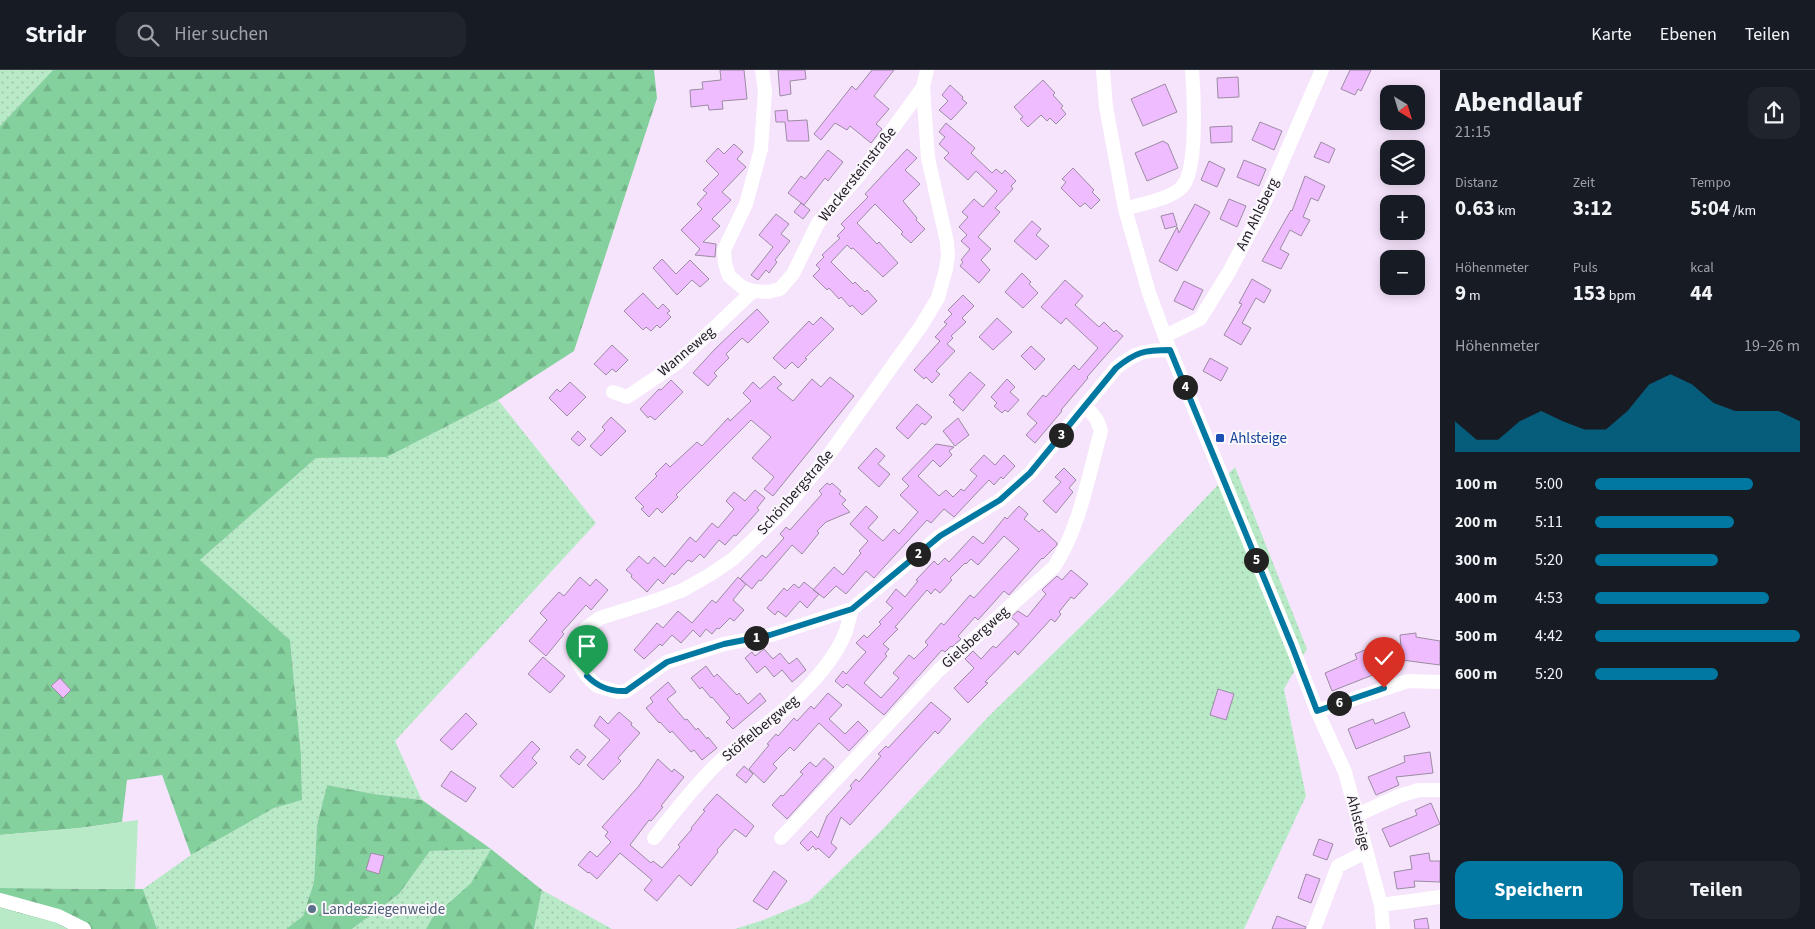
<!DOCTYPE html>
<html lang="de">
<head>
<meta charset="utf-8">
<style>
	body { margin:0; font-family:"Source Sans 3",sans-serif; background:#20242c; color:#f1f3f6; height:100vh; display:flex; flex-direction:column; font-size:19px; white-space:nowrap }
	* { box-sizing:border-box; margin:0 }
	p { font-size:16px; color:#9ea1a6 }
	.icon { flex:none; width:28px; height:28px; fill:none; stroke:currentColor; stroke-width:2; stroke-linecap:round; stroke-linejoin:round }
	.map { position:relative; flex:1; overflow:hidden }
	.drawer { display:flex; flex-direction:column; background:#171b24; width:375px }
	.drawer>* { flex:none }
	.needle { width:32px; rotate:142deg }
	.tools { position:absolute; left:1380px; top:15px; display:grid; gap:10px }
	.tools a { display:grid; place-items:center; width:45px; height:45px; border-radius:10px; background:#171b24; box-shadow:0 2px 12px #0003; font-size:25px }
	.pin { position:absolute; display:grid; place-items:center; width:42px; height:42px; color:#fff; margin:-51px -21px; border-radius:50% 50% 50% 0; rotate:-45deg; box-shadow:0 0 5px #0007 }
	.pin .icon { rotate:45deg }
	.km { position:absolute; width:25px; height:25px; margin:-12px; border-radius:50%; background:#222; color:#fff; font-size:14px; line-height:25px; text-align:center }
	.round { display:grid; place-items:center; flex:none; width:52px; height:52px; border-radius:15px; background:#20242c }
	.overview { display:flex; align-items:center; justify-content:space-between; height:85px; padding:0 15px }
	h1 { font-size:28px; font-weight:700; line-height:38px }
	.figures { display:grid; grid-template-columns:repeat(3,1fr); gap:8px; height:85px; padding:5px 15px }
	.figures div { display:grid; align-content:center }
	.figures b { font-size:21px; font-weight:700 }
	.figures small { font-size:14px; font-weight:400 }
	.figures p { font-size:14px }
	.chart { height:140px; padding:10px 15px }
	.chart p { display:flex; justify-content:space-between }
	.chart svg { width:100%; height:90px; margin-top:5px; fill:#0078a1; opacity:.7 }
	.action { display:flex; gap:10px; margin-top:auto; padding:10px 15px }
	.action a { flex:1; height:58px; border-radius:15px; background:#0078a1; color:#fff; font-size:20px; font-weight:700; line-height:58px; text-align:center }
	.action a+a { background:#20242c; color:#f1f3f6 }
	ul { padding:0 15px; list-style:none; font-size:16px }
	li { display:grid; grid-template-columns:80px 60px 1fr; align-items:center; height:38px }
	li i { height:12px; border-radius:6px; background:#0078a1 }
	header { display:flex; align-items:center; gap:30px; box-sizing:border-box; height:70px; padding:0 25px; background:#171b24; border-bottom:1px solid #363941 }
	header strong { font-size:24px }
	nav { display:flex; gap:28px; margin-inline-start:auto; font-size:18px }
	.search { width:350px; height:45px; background:#20242c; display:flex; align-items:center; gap:12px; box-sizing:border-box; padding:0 18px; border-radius:15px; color:#9ea1a6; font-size:19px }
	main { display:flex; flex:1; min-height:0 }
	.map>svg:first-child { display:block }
	.grass { fill:url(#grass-dots) }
	.forest { fill:url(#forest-firs) }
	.garden { fill:#b9eac7 }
	.building { fill:#efbcff; stroke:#9c8ba2; fill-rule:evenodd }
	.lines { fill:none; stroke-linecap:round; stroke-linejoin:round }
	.minor { stroke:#fff; stroke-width:14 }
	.route-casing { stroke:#fff; stroke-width:10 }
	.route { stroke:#0078a1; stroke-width:6 }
	.transit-dot { fill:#1a4fb4; stroke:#faf7fc; stroke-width:2 }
	.service-dot { fill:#5c6f8a; stroke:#faf7fc; stroke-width:2 }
	.labels { text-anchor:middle; stroke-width:4; stroke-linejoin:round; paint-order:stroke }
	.street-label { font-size:15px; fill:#201922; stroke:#faf7fc }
	.transit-label { font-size:15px; fill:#164399; stroke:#faf7fc; text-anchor:start }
	.service-label { font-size:15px; fill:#4e5e75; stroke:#faf7fc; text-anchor:start }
</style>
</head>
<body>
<header>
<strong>Stridr</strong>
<div class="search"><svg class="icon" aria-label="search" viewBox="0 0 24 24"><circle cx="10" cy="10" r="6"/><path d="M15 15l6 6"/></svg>Hier suchen</div>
<nav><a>Karte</a><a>Ebenen</a><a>Teilen</a></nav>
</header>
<main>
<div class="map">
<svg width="1440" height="859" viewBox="0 0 1440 859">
	<defs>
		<pattern id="grass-dots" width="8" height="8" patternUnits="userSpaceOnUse" patternTransform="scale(1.25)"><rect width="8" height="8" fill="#b9eac7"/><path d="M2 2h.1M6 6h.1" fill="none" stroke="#9fc8ab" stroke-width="1.8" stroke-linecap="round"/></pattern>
		<pattern id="forest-firs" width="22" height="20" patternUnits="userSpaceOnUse" patternTransform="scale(1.25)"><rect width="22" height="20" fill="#84d19d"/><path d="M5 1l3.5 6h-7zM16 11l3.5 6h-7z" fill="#72b387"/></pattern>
	</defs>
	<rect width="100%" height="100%" fill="#f6e4fc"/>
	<path class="grass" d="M0,0H53L0,56Z
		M498,330L596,453L395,671L422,730L374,724L327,715L317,755L314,812L303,846L286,859H157L143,819L191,785L274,738L302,729L301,685L290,571L200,490L316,388L387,387Z
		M1235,397L1307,579L1284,619L1306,726L1244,859H735L766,849L809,831L882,760L990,645L1112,526Z
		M491,779L471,813L432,848L426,859H352L399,824L430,781Z
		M542,820L612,859H534Z"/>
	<path class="forest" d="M53,0H654L657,28L574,281L498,330L387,387L316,388L200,490L290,570L301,685L302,730L274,738L191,785L162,705L127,710L122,752L80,758L0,765V56Z
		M327,715L374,724L422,730L491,779L542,820L534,859H426L432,848L471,813L491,779L430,781L399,824L352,859H286L303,846L314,812L317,755Z
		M0,818L143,819L157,859H67L55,853L0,838Z"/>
	<path class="garden" d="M138,750L135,819L0,818V765L80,758Z
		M0,838L55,853L67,859H0Z"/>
	<path class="building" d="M720,0H744L747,29L722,31L723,39L709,40L708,35L691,37L690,20L703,19L702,12L721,10Z
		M778,0H805L806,9L790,11L791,24L780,26Z
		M872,0H894L874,26L889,39L876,54L882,59L871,73L850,56L847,60L835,53L821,70L814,64L852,16L856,20Z
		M1350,0H1371L1361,21L1358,19L1355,25L1341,19Z
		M1238,7L1239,27L1218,28L1217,8Z
		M1043,10L1055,23L1053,25L1063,36L1061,38L1066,44L1056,54L1050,48L1047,51L1041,45L1028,57L1020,49L1023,47L1014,37Z
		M1165,14L1177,42L1143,56L1131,29Z
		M950,15L963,27L962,29L967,33L951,50L939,40L948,31L942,25Z
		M787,40L788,51L807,50L809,71H787L785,52H776L775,41Z
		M1260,52L1282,61L1274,80L1252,70Z
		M946,53L975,78L971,83L992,103L996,99L1002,104L1005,100L1016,111L1011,116L1013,119L995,138L1000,142L978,167L991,179L981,190L990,200L979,213L960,196L963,192L961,190L970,179L961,171L967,165L959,157L968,147L962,142L974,129L983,137L997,121L976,101L968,110L944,88L949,83L939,74L945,67L939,62Z
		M1232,56V72L1211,73L1210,57Z
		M1163,71L1168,74L1178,98L1147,111L1135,83Z
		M1321,72L1335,79L1329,93L1314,87Z
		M734,74L743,82L737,89L746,97L722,122L731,130L712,149L720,156L703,172L716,174L715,187L695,185L700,179L681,160L702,139L697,134L707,123L703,120L719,104L706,91L718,78L724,84Z
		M907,79L917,88L905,100L920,114L903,131L917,148L916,150L925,159L911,173L901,164L903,162L875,134L857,153L877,174L879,172L898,193L883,207L853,178L851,179L847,175L831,192L853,214L855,212L865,222L867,220L877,231L862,245L852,235L850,237L841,227L839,229L829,218L827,220L813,206L820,199L816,195L824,187L822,185L840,168L837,166L845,158L841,154L868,127L865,124Z
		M828,80L843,92L828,111L825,108L804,135L788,123L801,106L805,109Z
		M1244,90L1266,99L1259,116L1237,107Z
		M1209,91L1225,99L1217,117L1201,110Z
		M1073,98L1094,120L1092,122L1100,130L1091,139L1085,133L1080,137L1061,118L1066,112L1062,109Z
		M1305,106L1325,116L1318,131L1311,128L1303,147L1310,150L1301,166L1290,160L1280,179L1289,184L1281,199L1262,191L1291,140L1292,141Z
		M1229,129L1246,136L1237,157L1220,149Z
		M801,133L810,140L803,149L794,142Z
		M1195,134L1210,142L1177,201L1159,191L1177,157L1179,163Z
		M1173,143L1177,156L1165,159L1161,146Z
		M776,144L789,154L781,164L790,171L775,190L777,192L769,203L766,200L758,210L751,205L773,177L759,165Z
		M1032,151L1041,159L1036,165L1049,176L1036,190L1014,171Z
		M662,189L676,204L690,190L709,209L700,217L692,210L677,225L653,198Z
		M1022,203L1031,212L1029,214L1038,223L1023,238L1005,222Z
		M1252,209L1271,220L1264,233L1256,228L1242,253L1251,258L1241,275L1224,265L1242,234L1239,233Z
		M1065,210L1083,226L1075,235L1099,257L1104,252L1114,262L1116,260L1123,266L1087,307L1088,308L1061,340L1062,341L1035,373L1026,365L1037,353L1027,344L1043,325L1046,327L1074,295L1079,300L1098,278L1066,248L1061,254L1041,237Z
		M1184,211L1203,220L1193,240L1174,231Z
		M643,223L658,239L663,234L670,241L667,243L671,247L660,258L657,255L651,261L646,257L643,260L624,241Z
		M963,225L974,236L962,248L966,252L951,266L953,268L947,274L955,281L936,301L940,304L932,313L926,307L924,309L914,300L940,271L935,267L947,254L944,252L952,244L948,240Z
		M757,239L769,252L748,273L742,268L726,284L729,288L714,303L717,306L708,316L693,303L715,279Z
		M821,247L834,259L805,288L807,289L798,298L792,292L785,299L773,288L809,251L813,255Z
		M997,248L1012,262L993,280L979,267Z
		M612,275L628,290L616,302L612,299L606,305L594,294Z
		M1031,276L1045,289L1035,300L1021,286Z
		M1210,288L1228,298L1221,311L1203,301Z
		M970,302L985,315L963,341L953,332L955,330L949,325Z
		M774,306L782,314L777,318L793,331L812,309L821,317L830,307L854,326L773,426L764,419L774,407L752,388L771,367L751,350L676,425L678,427L662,443L657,438L649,447L641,439L644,437L635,428L657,406L655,404L666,393L670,397L697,372L702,376L728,348L730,351L751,331L743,323L753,312L760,319Z
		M1007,309L1015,317L1010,322L1019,330L1008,342L1005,340L1002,343L994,336L997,333L991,327Z
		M671,310L683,322L655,350L650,346L648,348L640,339L659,319L661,320Z
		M570,312L586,327L567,346L549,328L557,319L560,322Z
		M917,334L932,347L925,355L922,353L908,369L896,358Z
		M611,347L626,361L601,386L590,376L605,360L602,357Z
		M958,348L969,365L955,376L943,361Z
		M578,361L586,369L579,376L571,369Z
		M936,374L954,377L949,381L952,385L940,397L933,390L918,406L939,426L946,420L953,427L961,419L964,421L977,406L970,400L984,385L995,395L1004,385L1015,396L1003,409L1001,407L994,415L989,410L954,447L944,439L931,453L927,450L874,508L866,501L846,524L836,516L824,528L813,520L834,497L843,505L861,483L859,481L868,471L850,454L866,436L878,447L868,458L883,471L894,459L899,464L918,442L900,425L909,416L902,409Z
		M876,378L885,386L878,394L890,404L879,417L858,398Z
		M1064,398L1076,410L1069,418L1073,422L1056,443L1043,431L1061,412L1055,407Z
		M827,413L830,415L832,413L841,421L839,424L846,430L842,434L850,442L826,452L817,461L819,463L802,484L792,475L761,511L759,510L752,519L740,509L762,485L766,488L784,468L780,464L786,457L790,460L822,424L819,421Z
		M755,420L765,428L757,438L759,440L736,466L734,465L725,475L719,470L704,488L700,484L692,492L688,490L674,505L672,503L663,514L658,509L647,522L631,507L632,505L626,500L639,486L648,494L654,487L665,497L690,467L696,472L712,453L718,458L734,439L726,431L734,422L745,431Z
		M1019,436L1028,444L1024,449L1039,462L1042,459L1057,473V475L1043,489L1042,488L1009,525L1004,521L978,550L975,547L958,566L961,569L952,577L951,576L945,582L942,580L884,645L847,614L843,618L835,611L843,601L846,604L866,582L856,573L864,565L867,568L881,554L879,552L893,538L886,532L896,519L905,527L918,511L916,510L934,491L938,495L945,488L949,492L973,466L983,474L1005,447L1007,449ZM1004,466L1019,479L974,528L970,525L944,555L941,553L925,572L928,575L914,589L909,585L893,603L899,608L881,628L864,613L887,586L885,584L889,579L883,574L898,559L895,557L927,520L931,524L935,519L940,523L952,510L950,508L965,493L966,494L971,489L978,495Z
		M1071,500L1088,514L1074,529L1071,527L1059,542L1061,544L1055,552L1051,549L1018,585L1015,581L985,612L988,613L968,633L954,618L974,598L965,589L973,581L981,589L993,576L996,578L1019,554L1011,547L1018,541L1027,547L1046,524L1042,520L1045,517L1057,506L1062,510Z
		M580,507L590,516L596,509L608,520L591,540L586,535L562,562L564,564L546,586L529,571L547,550L540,543L559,522L564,526Z
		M738,507L746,514L733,530L744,540L734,551L730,548L719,559L717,558L712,564L706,559L700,567L693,560L681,573L672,565L662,576L660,574L644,589L634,580L657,553L663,558L678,541L692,553L712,530L716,533Z
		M804,512L819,524L807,538L800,531L786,547L778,541L775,545L767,538L784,518L787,521L794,514L799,518Z
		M1416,563V567L1440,571V595L1402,590L1400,565Z
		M1384,572L1393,597L1332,621L1325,603L1357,589L1355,584Z
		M764,579L773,589L780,583L789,594L797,588L806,600L792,612L782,600L774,607L765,596L757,603L745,588L752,582L755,586Z
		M543,587L565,606L550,623L528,604Z
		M706,596L714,607L717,604L737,625L739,623L748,634L760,623L766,631L733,659L726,652L730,648L712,627L711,628L702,617L700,619L691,608Z
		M60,608L71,620L63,628L51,616Z
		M668,612L676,622L667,629L685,650L687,649L696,660L698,658L707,669L708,667L717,678L702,690L694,680L691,682L672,661L670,663L660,652L659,653L646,638L653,632L650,628Z
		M1218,619L1234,624L1226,650L1210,645Z
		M828,623L842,635L829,649L845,664L858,651L868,661L849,681L819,653L794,681L790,677L773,694L777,698L764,713L749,699L769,675L767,674L776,664L778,666L794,648L797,651L811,636L814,639Z
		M931,632L951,649L938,664L935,661L850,755L841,747L831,773L837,778L829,788L818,778L816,780L813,776L808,781L800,773L811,761L818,768L827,746L852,718L850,716L856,709L859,712L881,686L878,684L886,676L888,678Z
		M619,642L632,653L631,655L640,663L618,688L621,691L603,710L587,695L610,670L594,656L600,646L608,654Z
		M1404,642L1410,657L1356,679L1348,659L1373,649L1375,654Z
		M466,643L477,654L452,680L440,670Z
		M532,671L540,679L532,688L537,693L513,718L500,706Z
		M577,679L586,687L579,695L570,687Z
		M1430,682L1433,703L1396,707L1399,715L1376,725L1368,707L1405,692L1404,686Z
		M824,688L834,697L787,749L772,735L781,725L783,726L803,704L800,702L810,692L816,697Z
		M658,689L672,702L674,699L684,707L661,736L663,737L651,751L649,750L630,775L651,793L653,791L662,798L680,777L678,775L692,759L691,758L705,741L703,740L717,724L754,756L746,767L735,759L717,780L718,782L691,816L679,805L657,831L644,820L652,810L620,783L597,809L589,802L588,803L578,795L590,781L597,787L611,772L605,766L608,762L602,757L638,717Z
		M744,696L753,704L746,713L736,705Z
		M451,701L476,718L466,732L441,716Z
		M1431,733L1440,754L1390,777L1382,759L1417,745L1415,740Z
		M1319,769L1333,774L1327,790L1313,785Z
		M371,783L384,786L379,804L366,800Z
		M1429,783L1430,791H1440V812L1414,811L1415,817L1397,819L1394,802L1412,799L1410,786Z
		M774,801L787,811L767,840L753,831Z
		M1306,804L1320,809L1311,833L1298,828Z
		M1277,846L1306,857L1305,859H1272Z
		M1427,848L1429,859H1415L1414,850Z"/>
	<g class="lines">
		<path class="minor" d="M762,0L765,21L761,79L746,134L724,180L725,194L729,206L742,217L753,221L768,222L780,219L793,204L818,153L860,104L923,17
			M927,0L923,17L928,88L947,172L948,186L946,199L938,228L921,256L825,390L783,441L756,467L733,489L711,504L683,520L657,530L600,548L585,559L580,572L577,591L587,606L597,616L618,622L626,621L667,592L724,574L771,565L852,539L940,466L1000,430L1030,403L1116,298C1136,282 1144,280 1170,280
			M1103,0L1106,37L1125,139L1149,223L1170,280L1292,576L1317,641L1345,702L1381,835L1383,859
			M1125,139C1140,134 1171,129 1182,117C1198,100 1194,25 1192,0
			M1165,266L1200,249L1229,202L1260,143L1322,0
			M613,322L627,327L676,294L753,221
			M1317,641L1408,611L1440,612
			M1357,745L1399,726L1419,720H1440
			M654,768C674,742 695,715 719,692C733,679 749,668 764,656C793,634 833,596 846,561C848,554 850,546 852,539
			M781,768L938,601L1054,497C1080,457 1088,407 1101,361L1097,350L1086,336
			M0,830L58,846L84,859
			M1381,835L1440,827
			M1314,859L1338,796L1366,782"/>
	</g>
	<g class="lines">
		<defs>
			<path id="route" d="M587,606C598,617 610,622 626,621L667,592L724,574L770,565L852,539L940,466L1000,430L1030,403L1116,298C1136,282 1144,280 1170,280L1292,576L1317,641L1384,618"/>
		</defs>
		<use href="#route" class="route-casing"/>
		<use href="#route" class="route"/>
	</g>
	<rect class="transit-dot" x="1215" y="363" width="10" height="10" rx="2.5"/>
	<circle class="service-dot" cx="312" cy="839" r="5"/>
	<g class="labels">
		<g class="street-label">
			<text transform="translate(857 104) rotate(-52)" y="5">Wackersteinstraße</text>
			<text transform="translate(1257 144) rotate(-64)" y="5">Am Ahlsberg</text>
			<text transform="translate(686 281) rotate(-40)" y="5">Wanneweg</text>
			<text transform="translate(795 422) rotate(-49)" y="5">Schönbergstraße</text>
			<text transform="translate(975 567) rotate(-42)" y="5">Gielsbergweg</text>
			<text transform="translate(760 658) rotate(-40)" y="5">Stöffelbergweg</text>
			<text transform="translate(1359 753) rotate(75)" y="5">Ahlsteige</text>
		</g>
		<g class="transit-label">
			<text x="1230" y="373">Ahlsteige</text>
		</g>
		<g class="service-label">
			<text x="322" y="844">Landesziegenweide</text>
		</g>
	</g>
</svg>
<div class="tools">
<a><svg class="needle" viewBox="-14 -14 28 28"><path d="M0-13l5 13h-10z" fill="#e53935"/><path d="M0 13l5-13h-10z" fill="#9ea1a6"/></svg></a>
<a><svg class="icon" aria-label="layers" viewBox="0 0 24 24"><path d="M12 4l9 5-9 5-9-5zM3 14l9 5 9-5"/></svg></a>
<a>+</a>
<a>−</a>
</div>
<div class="pin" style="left:587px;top:606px;background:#1e9e55"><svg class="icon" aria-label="arrive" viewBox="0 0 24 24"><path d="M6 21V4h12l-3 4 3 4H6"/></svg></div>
<div class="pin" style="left:1384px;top:618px;background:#d93025"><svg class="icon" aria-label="check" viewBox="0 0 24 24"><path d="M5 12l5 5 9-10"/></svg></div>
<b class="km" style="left:756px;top:568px">1</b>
<b class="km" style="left:918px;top:484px">2</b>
<b class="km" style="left:1061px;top:365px">3</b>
<b class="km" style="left:1185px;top:317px">4</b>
<b class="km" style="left:1256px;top:490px">5</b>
<b class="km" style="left:1339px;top:633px">6</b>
</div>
<section class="drawer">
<div class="overview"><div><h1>Abendlauf</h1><p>21:15</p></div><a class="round"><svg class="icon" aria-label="share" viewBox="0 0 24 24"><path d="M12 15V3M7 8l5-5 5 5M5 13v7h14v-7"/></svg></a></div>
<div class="figures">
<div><p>Distanz</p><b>0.63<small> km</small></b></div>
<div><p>Zeit</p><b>3:12</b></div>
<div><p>Tempo</p><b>5:04<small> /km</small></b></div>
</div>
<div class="figures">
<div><p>Höhenmeter</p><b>9<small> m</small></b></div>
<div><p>Puls</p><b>153<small> bpm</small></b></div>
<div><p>kcal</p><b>44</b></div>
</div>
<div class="chart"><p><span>Höhenmeter</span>19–26 m</p>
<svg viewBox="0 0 160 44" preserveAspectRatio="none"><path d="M0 44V29L10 38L20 38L30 29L40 24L50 29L60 33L70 33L80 24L90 11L100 6L110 11L120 20L130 24L140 24L150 24L160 29V44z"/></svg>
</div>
<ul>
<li><b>100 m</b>5:00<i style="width:77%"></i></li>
<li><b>200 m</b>5:11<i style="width:68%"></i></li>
<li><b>300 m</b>5:20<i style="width:60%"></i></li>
<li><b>400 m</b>4:53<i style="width:85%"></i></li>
<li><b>500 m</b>4:42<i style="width:100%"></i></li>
<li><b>600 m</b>5:20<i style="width:60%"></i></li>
</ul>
<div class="action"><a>Speichern</a><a>Teilen</a></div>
</section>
</main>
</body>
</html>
